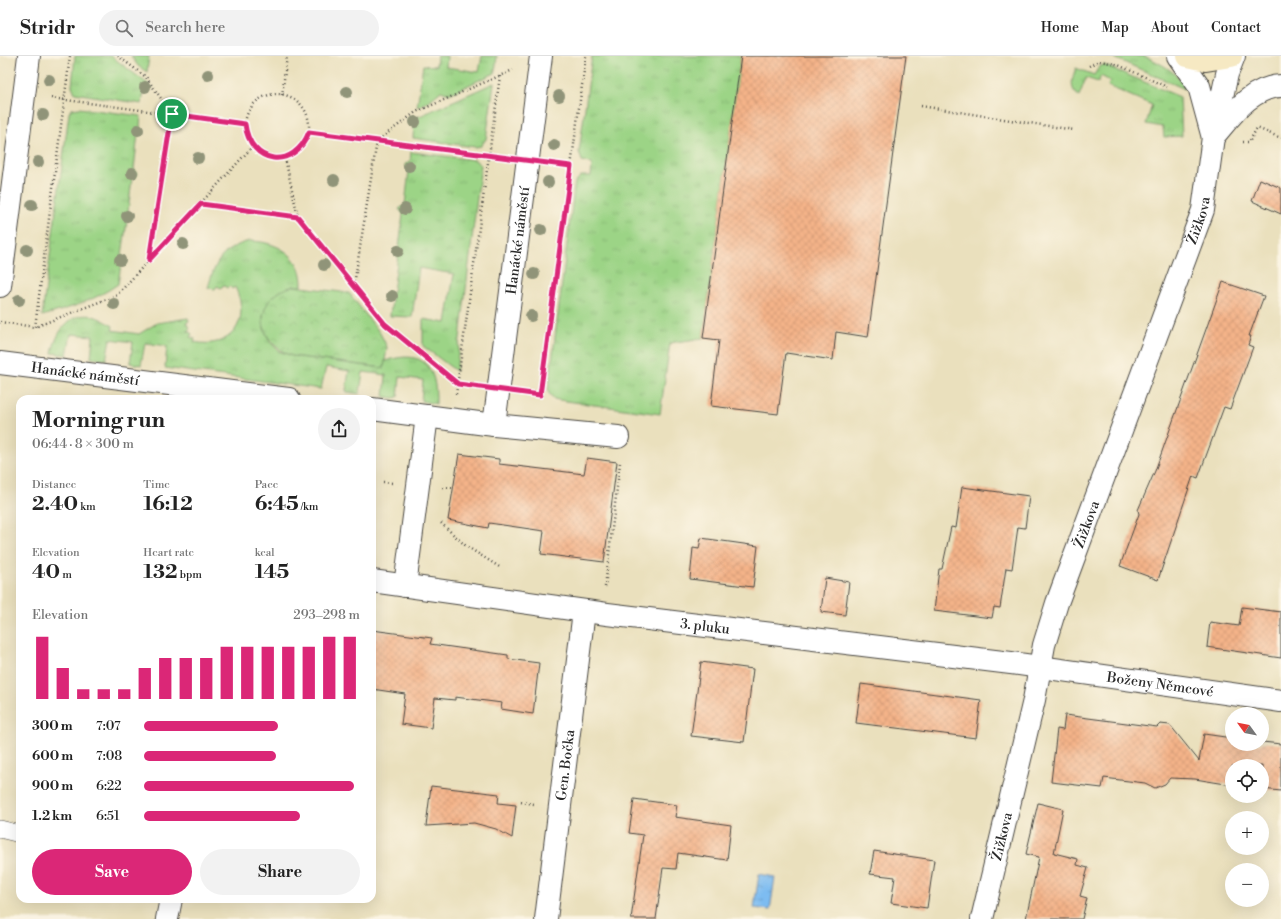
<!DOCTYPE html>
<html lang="en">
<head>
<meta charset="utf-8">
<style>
	body { margin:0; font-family:"Libre Bodoni",serif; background:#f2f2f2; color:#222; height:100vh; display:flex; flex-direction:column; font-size:15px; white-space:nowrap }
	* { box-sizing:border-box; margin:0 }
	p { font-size:13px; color:#767676 }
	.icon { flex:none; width:22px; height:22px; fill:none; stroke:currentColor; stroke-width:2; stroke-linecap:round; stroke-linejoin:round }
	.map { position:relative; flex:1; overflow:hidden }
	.panel { position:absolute; left:16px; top:339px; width:360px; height:508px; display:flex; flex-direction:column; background:#fff; border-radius:12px; box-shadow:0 4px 16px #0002 }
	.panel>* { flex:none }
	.needle { width:26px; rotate:303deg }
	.controls { position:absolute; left:1225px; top:651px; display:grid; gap:8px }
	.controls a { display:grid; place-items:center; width:44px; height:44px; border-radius:50%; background:#fff; box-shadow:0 4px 16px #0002; font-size:20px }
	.pin { position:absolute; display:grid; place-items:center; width:34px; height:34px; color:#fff; margin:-17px; border:2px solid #fff; border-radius:50%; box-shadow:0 1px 4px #0007 }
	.round { display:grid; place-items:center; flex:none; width:42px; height:42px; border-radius:21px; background:#f2f2f2 }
	.summary { display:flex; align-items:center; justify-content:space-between; height:68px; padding:0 16px }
	h1 { font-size:22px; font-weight:700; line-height:30px }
	.metrics { display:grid; grid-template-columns:repeat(3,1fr); gap:6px; height:68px; padding:4px 16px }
	.metrics div { display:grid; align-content:center }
	.metrics b { font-size:20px; font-weight:700 }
	.metrics small { font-size:11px; font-weight:400 }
	.metrics p { font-size:11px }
	.chart { height:112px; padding:8px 16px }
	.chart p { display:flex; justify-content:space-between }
	.chart svg { width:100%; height:72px; margin-top:4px; stroke:#db2777; stroke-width:6 }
	.action { display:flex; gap:8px; margin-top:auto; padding:8px 16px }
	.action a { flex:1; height:46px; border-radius:24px; background:#db2777; color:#fff; font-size:16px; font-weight:700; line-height:46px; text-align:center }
	.action a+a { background:#f2f2f2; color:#222 }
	ul { padding:0 16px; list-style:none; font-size:13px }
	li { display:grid; grid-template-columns:64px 48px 1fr; align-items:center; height:30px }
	li i { height:10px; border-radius:5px; background:#db2777 }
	header { display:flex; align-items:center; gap:24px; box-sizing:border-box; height:56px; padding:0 20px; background:#fff; border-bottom:1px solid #e0e0e0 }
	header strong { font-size:19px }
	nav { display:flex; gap:22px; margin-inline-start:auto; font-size:14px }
	.search { width:280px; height:36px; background:#f2f2f2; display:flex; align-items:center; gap:10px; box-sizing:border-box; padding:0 14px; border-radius:22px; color:#767676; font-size:15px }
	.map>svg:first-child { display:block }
	.grass { fill:url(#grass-tufts); stroke:#648058 }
	.park { fill:url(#park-crowns); stroke:#648058 }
	.water { fill:url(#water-ripples); stroke:#54748e }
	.building { fill:url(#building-cross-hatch) }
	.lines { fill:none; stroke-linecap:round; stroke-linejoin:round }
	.service-casing { stroke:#484641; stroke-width:18 }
	.minor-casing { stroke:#484641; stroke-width:24 }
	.secondary-casing { stroke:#484641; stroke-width:24 }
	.path { stroke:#484641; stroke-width:2.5; stroke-dasharray:1 3; stroke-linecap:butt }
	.service { stroke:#fff; stroke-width:17 }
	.minor { stroke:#fff; stroke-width:22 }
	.secondary { stroke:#f6e9c3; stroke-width:22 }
	.tree { fill:#909479 }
	.route-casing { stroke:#fff; stroke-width:8 }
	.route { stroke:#db2777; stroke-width:5 }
	.labels { text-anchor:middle; stroke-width:3; stroke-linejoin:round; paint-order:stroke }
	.street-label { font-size:14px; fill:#2b2b2b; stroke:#fcf5e5 }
</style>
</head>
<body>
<header>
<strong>Stridr</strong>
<div class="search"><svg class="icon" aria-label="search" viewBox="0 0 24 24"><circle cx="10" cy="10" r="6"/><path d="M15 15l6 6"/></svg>Search here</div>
<nav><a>Home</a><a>Map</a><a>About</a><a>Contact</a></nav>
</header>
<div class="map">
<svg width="1281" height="863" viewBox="0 0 1281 863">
	<defs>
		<pattern id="grass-tufts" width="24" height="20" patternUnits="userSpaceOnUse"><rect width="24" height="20" fill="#9cd486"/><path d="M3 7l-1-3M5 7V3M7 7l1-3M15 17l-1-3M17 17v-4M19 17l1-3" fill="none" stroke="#87b674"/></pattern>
		<pattern id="park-crowns" width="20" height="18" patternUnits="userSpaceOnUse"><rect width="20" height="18" fill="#9cd486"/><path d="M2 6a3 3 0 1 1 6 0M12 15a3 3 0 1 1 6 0" fill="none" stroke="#87b674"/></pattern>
		<pattern id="water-ripples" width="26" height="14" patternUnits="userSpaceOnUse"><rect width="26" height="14" fill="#7dbcf1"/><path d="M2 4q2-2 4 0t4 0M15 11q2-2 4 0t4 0" fill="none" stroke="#6799c3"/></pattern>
		<pattern id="building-cross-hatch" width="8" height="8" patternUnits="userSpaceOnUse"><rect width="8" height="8" fill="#f4b389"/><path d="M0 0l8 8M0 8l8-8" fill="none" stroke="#d19a76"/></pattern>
	</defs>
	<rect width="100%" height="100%" fill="#fcf5e5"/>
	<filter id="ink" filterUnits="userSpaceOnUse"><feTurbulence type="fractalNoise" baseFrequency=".025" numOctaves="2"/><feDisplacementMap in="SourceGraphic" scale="8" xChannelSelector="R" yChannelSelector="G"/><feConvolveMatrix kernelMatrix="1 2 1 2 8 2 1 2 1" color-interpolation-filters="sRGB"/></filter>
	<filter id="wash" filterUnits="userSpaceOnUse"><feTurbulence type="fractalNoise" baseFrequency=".012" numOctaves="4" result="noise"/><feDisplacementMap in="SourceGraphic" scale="16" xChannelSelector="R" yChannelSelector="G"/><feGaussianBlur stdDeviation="0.9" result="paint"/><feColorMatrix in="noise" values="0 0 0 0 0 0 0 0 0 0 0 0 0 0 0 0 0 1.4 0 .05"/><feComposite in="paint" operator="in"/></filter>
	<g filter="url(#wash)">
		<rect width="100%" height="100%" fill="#eae0bd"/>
		<path class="grass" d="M75,0H111L148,28L149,31L144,35L142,48L75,37L72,30Z
			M131,0H149L147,16L138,10Z
			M437,0H447L446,11L479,16L482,0H497L495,17L449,38L441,35L429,45L417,51L423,9L436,10Z
			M592,0H741L703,282L670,287L660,358L559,344L554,343L548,336L575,126L581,120H591L592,108L582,105L579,96Z
			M1110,0C1120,0 1132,0 1142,0C1153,2 1185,20 1185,33Z
			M1104,9L1180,41L1182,80L1164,81L1163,71L1146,68L1152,49L1108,30L1110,25L1101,20L1098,26L1086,22L1079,40C1069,34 1072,22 1076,12L1094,19L1099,11Z
			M494,27L486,83L481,90L475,91L413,82L414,70L411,66L413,63Z
			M79,52L141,60L140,70L143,75L142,78H138L134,113L137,118L136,121L132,122L128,156L132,161L127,165L122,199L126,204L121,208L118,228C96,244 68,253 42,260L69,57L71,53Z
			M411,96L475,104L481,109L456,315L423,290V263L446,267L454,218L419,212L412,261L390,260L392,244L389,239L393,235L398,200L394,196L396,193L399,192L403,158L399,153L405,149L409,114L405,109L407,106H410Z
			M249,185C276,185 303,199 302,230H294L268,247L263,260L264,273L270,286L279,295L292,300L383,312L385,305C423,293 437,309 436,348L421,345L423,324L400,321L398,341L395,342L384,341L386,319L363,316L360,336L359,338L347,336L346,334L349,315L326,311L321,333L165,312L167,290L145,287L141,309L130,307L133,286L110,283L106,304L91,302L93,280L71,278L67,299L52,297C56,277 69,255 93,260C100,262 107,266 113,270L112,274L139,278L157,267L188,262L189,265L186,267L190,272L188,275L192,278L190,281L195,283L194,286C231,294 252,265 235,231L232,233L230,230L227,232L223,229L221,232L217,230L215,233L208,232C215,206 222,193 249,185Z"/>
		<path class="park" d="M294,230L349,237L380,277L387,291L384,312L292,300C254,285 252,241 294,230Z"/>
		<path class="water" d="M759,818L775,821L770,854L754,852Z"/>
		<g id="blocks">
			<path class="building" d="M741,0H906L868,281L836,276L833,304L786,297L778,358L711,350L719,284L703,282Z
				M1260,123L1281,132V158L1252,145Z
				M1223,226L1264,240L1249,280H1251L1248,289L1253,291L1230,353L1224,351L1198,422L1193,420L1158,524L1120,510L1139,458L1138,454L1155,415Z
				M459,398L499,403V408L584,418L587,402L617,406L604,506L541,498L544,475L489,467L488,472L448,464Z
				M962,431L1029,440L1025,472L1018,471L1012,513L1006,512L1000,552L994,551L992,562L934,555L939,513H942L951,471L956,472Z
				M701,482L758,490L753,531L690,523L693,492L699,493Z
				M825,522L849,526L845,559L821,556Z
				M1242,551L1281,556V602L1207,591L1210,566L1239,570Z
				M372,574L432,582L430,588L508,599V603L539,607L533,658L501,653L502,647L455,641V644L435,642L431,672L401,668L405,638L372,633Z
				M701,606L753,613L744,686L691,680Z
				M861,628L981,644L976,682L856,667Z
				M1065,659L1157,671L1160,668L1170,669L1199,705L1204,678L1232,682V688H1262V686L1281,688V735L1262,733V710H1232V729L1195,723L1170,722L1165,728L1155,732L1145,727L1104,722L1102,732L1051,726L1057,673L1063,674Z
				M431,730L499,738L498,747L516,749L512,782L496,773L474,767L426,770Z
				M634,743L677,749L675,761L731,769L727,804L678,797L676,813L663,812L656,863H631L643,779L629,777Z
				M1038,747L1063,753L1054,797L1078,803L1077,809L1088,812L1080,840L1087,842L1082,863H1026L1039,801L1026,798Z
				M874,795L934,804L927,852L891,847L895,821L870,818Z"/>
		</g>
	</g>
	<g filter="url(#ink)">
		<use href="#blocks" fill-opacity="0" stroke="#484641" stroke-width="1"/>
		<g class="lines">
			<defs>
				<path id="service" d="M0,773L20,778"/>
				<g id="minor">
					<path d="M1178,0L1199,30L1212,78"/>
					<path d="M1214,80C1232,59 1251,31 1281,30"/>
					<path d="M0,230L29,0"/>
					<path id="s1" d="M0,307L289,343"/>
					<path id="s2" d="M372,353L494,369L541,0"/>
					<path d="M494,369L618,381"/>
					<path id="s3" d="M372,525L607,558L1011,607L1281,645"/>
					<path d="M405,530L427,360"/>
					<path d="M167,863L171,843"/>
					<path id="s4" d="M546,863L584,555"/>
					<path id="s5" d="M982,863L1034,644L1044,589L1057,547L1203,154L1213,81L1227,18L1234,0"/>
				</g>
				<path id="secondary" d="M1188,0L1206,4L1231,0"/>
			</defs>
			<use href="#service" class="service-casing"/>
			<use href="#minor" class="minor-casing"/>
			<use href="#secondary" class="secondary-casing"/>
			<path class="path" d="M70,0L35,271L117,239L149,204L172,58L146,21L118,0
				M1089,10L1099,5L1116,8L1167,31
				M245 70a32 32 0 1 1 64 0a32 32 0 1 1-64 0Z
				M282,39L287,0
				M51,42L245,68
				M921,50L1074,74
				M309,76L503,101
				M1243,86H1249L1257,72L1281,82
				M285,102L298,161L385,269L458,328L472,330
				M553,108L571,110
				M201,148L298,161
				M150,203L252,91
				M354,229L377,85L416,56L513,14
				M0,266L35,271
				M525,337L540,339L586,0
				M456,338L500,20
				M383,426L393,427
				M443,431L454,432
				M441,467L466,490L501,512
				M605,531L620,407
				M521,746L534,748"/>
			<use href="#service" class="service"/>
			<use href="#minor" class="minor"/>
			<use href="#secondary" class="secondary"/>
		</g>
		<g class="tree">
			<circle cx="208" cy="19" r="6"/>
			<circle cx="49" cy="24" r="6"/>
			<circle cx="145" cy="31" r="6"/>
			<circle cx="347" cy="36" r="6"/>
			<circle cx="559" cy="40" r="6"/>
			<circle cx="43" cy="59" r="6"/>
			<circle cx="415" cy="66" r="6"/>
			<circle cx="138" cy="74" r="6"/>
			<circle cx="554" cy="89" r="6"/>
			<circle cx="198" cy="102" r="6"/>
			<circle cx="38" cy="106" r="6"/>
			<circle cx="409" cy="110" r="6"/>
			<circle cx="132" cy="117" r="6"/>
			<circle cx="334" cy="124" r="6"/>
			<circle cx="548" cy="126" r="6"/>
			<circle cx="32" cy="149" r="6"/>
			<circle cx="405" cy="153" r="6"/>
			<circle cx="127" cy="160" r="6"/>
			<circle cx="541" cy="174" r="6"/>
			<circle cx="183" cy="188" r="6"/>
			<circle cx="27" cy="194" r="6"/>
			<circle cx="398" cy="195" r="6"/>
			<circle cx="120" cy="204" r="6"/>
			<circle cx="324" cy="209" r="6"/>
			<circle cx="534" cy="218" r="6"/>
			<circle cx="392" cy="240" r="6"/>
			<circle cx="19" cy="244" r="6"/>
			<circle cx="114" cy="248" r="6"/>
			<circle cx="531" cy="260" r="6"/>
		</g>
	</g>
	<g class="lines" filter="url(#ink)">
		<defs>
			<path id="route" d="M172,58L245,68C250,109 294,115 309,76L571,110L540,339L458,328L385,268L298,161L201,148L149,204Z"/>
		</defs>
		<use href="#route" class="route-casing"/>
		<use href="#route" class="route"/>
	</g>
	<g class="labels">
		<g class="street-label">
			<text dy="5" stroke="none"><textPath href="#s5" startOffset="733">Žižkova</textPath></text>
			<text dy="5" stroke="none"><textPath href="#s2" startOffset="309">Hanácké náměstí</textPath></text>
			<text dy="5" stroke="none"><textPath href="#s1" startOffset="86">Hanácké náměstí</textPath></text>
			<text dy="5" stroke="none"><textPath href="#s5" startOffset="409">Žižkova</textPath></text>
			<text dy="5" stroke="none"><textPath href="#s3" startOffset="336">3. pluku</textPath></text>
			<text dy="5" stroke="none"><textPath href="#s3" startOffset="795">Boženy Němcové</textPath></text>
			<text dy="5" stroke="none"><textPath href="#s4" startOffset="155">Gen. Bočka</textPath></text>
			<text dy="5" stroke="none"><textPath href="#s5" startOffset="85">Žižkova</textPath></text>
		</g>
	</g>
</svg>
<div class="controls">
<a><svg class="needle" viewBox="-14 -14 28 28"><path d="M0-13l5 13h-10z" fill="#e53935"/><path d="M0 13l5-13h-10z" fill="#767676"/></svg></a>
<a><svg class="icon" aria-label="locate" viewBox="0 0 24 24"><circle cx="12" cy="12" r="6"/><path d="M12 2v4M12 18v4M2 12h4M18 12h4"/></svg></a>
<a>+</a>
<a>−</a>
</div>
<div class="pin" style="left:172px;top:58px;background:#1e9e55"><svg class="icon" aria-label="arrive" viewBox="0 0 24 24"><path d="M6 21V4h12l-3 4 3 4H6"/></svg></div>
<section class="panel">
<div class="summary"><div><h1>Morning run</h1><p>06:44 · 8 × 300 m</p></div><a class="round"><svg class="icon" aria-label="share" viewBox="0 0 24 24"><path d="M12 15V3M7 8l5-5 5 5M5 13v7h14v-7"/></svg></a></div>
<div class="metrics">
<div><p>Distance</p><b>2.40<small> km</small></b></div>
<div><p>Time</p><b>16:12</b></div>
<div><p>Pace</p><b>6:45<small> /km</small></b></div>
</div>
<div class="metrics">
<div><p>Elevation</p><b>40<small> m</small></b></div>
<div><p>Heart rate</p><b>132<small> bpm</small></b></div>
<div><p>kcal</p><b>145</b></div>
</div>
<div class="chart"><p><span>Elevation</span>293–298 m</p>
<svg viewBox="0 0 160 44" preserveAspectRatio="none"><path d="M5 44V6M15 44V25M25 44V38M35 44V38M45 44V38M55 44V25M65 44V19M75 44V19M85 44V19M95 44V12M105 44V12M115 44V12M125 44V12M135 44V12M145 44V6M155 44V6"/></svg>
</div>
<ul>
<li><b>300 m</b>7:07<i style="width:62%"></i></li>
<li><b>600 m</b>7:08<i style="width:61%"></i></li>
<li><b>900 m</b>6:22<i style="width:97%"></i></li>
<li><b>1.2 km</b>6:51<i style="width:72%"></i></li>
</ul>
<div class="action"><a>Save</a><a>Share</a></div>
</section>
</div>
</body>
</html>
